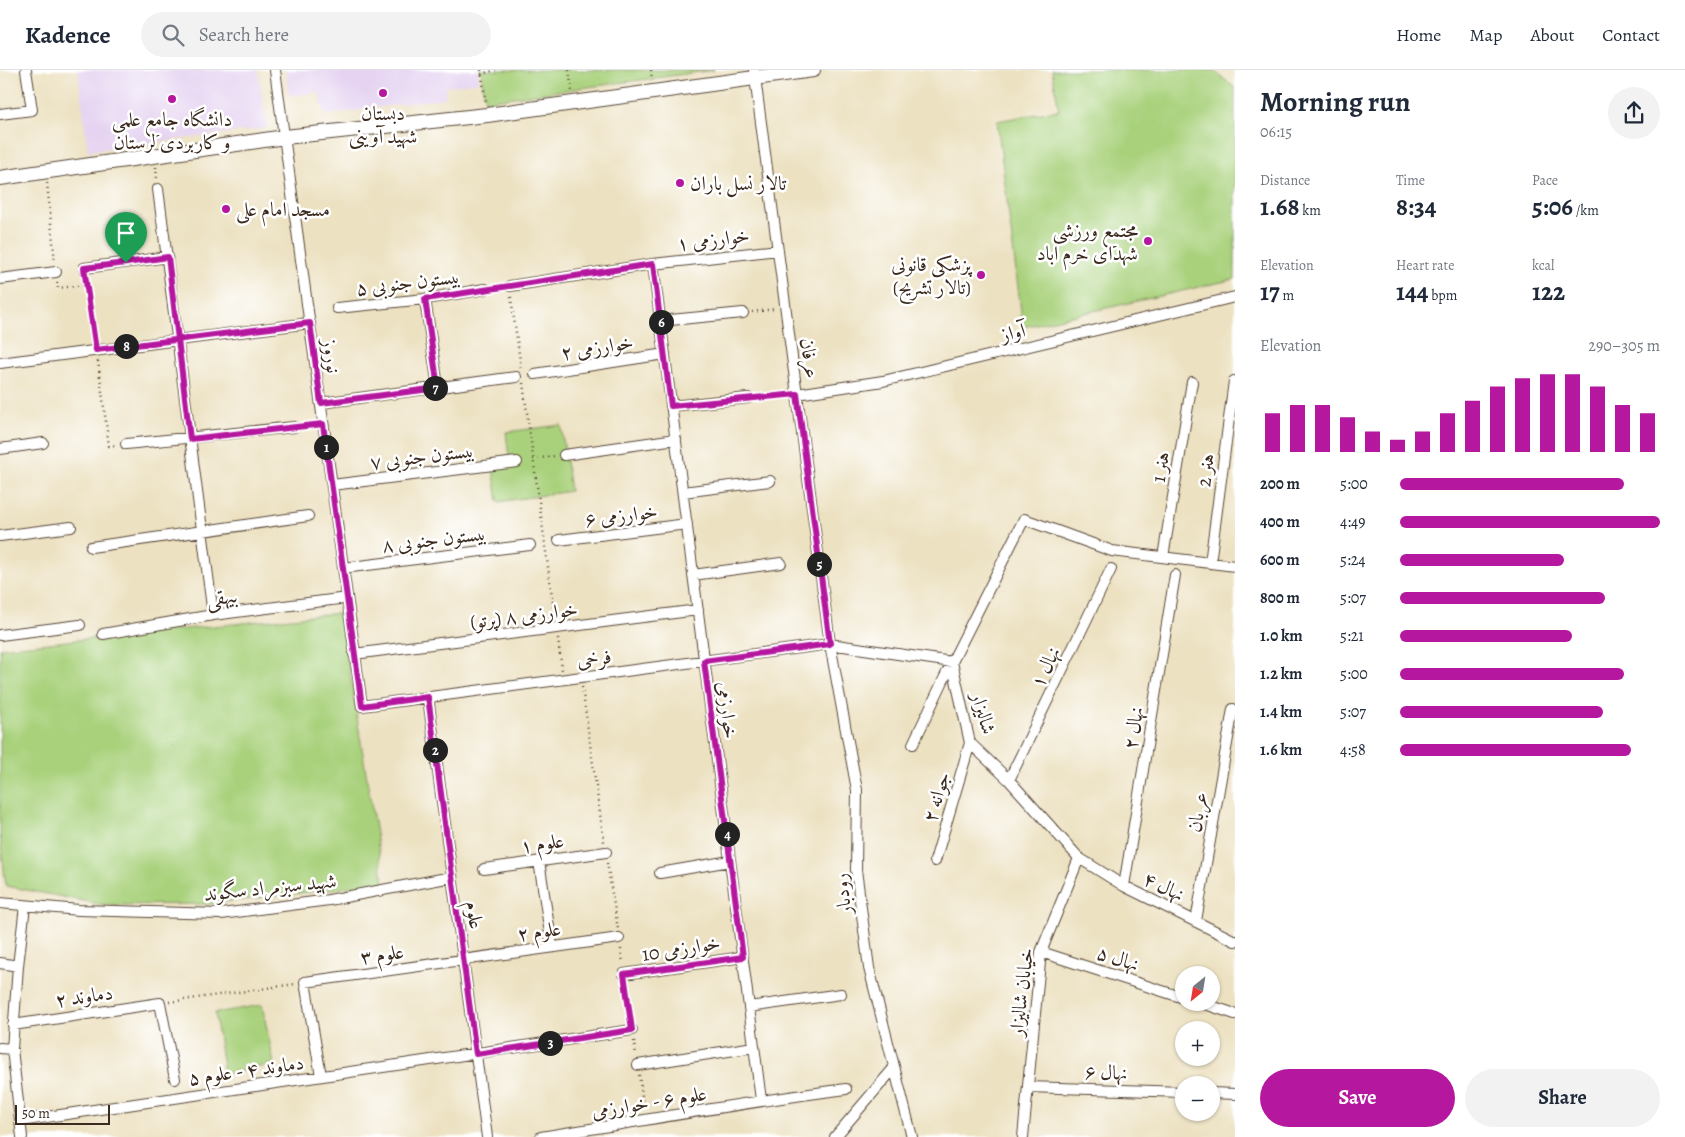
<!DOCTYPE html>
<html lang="en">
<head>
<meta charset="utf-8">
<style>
	body { margin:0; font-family:Alegreya,Amiri,serif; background:#f2f2f3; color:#1f2937; height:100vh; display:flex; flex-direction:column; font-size:19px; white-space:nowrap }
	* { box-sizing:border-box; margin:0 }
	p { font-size:16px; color:#747a83 }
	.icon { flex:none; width:28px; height:28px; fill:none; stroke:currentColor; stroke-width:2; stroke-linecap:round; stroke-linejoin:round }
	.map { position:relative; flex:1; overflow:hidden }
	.side { display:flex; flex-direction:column; background:#fff; width:450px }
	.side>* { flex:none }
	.needle { width:32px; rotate:210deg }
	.fabs { position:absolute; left:1175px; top:896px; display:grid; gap:10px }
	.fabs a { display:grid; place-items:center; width:45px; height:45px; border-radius:50%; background:#fff; box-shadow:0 1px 4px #0004; font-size:25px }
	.scale { position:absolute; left:15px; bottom:12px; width:95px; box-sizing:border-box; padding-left:5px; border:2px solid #3b2a1e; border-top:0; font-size:14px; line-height:18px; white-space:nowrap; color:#3b2a1e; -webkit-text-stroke:4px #fff; paint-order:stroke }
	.pin { position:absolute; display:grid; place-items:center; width:42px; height:42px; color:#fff; margin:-51px -21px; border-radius:50% 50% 50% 0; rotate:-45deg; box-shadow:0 0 5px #0007 }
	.pin .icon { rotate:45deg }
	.km { position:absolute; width:25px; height:25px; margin:-12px; border-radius:50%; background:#222; color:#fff; font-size:14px; line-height:25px; text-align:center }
	.round { display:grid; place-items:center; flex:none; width:52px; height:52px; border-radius:26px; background:#f2f2f3 }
	.summary { display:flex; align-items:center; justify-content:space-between; height:85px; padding:0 25px }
	h1 { font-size:28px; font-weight:700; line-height:38px }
	.figures { display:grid; grid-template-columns:repeat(3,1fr); gap:8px; height:85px; padding:5px 25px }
	.figures div { display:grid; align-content:center }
	.figures b { font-size:25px; font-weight:700 }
	.figures small { font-size:14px; font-weight:400 }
	.figures p { font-size:14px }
	.chart { height:140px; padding:10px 25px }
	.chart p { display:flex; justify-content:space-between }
	.chart svg { width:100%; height:90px; margin-top:5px; stroke:#b5179e; stroke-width:6 }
	.primary-button { display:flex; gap:10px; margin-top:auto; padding:10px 25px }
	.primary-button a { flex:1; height:58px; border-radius:30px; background:#b5179e; color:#fff; font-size:20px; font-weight:700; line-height:58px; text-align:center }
	.primary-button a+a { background:#f2f2f3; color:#1f2937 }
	ul { padding:0 25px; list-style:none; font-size:16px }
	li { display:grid; grid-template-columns:80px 60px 1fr; align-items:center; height:38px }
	li i { height:12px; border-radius:6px; background:#b5179e }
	header { display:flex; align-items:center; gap:30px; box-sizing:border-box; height:70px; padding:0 25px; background:#fff; border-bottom:1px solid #e0e1e3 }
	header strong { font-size:24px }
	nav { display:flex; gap:28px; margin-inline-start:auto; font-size:18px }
	.search { width:350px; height:45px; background:#f2f2f3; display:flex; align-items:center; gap:12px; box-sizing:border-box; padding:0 18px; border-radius:28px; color:#747a83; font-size:19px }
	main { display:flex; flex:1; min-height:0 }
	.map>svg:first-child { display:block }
	.built { fill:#e5d3f1 }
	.green { fill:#a9d17b; stroke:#727e4c }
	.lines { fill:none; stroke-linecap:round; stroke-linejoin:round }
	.minor-casing { stroke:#564536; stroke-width:12 }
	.tertiary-casing { stroke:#564536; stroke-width:16 }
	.path { stroke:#564536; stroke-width:2.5; stroke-dasharray:1 4; stroke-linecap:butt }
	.minor { stroke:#fff; stroke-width:10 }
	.tertiary { stroke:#fff; stroke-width:14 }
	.route-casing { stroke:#fff; stroke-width:10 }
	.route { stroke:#b5179e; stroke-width:6 }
	.poi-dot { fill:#b5179e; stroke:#fff; stroke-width:2 }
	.labels { text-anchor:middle; stroke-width:5; stroke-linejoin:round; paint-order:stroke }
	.poi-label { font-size:20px; fill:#3b2a1e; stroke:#fff }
	.street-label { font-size:20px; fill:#3b2a1e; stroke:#fff }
</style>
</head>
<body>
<header>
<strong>Kadence</strong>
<div class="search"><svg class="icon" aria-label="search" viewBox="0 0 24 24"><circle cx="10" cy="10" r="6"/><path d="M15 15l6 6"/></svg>Search here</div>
<nav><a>Home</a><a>Map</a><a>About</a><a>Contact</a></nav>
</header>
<main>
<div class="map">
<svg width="1235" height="1067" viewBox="0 0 1235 1067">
	<rect width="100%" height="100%" fill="#fff"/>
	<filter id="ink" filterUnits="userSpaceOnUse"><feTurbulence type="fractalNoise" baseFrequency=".02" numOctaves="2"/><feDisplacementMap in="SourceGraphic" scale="10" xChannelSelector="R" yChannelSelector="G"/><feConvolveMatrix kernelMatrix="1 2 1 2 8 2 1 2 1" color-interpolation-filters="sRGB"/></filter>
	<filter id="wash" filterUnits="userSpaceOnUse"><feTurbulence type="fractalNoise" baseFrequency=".0096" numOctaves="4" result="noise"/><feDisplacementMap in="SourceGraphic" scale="20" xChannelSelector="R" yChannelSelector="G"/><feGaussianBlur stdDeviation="1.12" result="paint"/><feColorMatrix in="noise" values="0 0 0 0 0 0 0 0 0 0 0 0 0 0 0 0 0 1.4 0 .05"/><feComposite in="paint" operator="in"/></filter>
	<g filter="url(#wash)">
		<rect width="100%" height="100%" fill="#ece1c1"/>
		<path class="built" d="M78,0H258L267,58L88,81Z
			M286,0H478L479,12L446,17L445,28L325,45L319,22L289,26Z"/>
		<path class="green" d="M481,0H714L485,31Z
			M1052,0H1213L1235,18V209L1023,257L997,51L1059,40Z
			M561,355L570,421L498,432L492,390L509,386L506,362Z
			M340,543L384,813L207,834L105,835L6,816L0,766V578Z
			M262,935L274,994L224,1004L215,943Z"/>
	</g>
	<g filter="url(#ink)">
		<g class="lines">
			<defs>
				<path id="minor" d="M275,0L362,636L830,574L952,592L970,673L1009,710L1079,788L1124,816L1235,871
					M754,0L830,574L857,720L856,800L869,898L912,1067
					M0,44L32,40L26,0
					M158,119L213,545
					M653,194L761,1030
					M84,198L168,187
					M0,209L56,202
					M510,216L653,194L778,180
					M425,229L438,317
					M337,238L425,229L485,219
					M660,251L743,243
					M0,293L310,253
					M535,304L665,284
					M797,324L883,311L1235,227
					M321,333L516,307
					M671,336L748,328
					M126,374L294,357
					M0,379L43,373
					M564,385L676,369
					M332,415L517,392
					M683,422L770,411
					M0,466L71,457
					M559,470L687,454
					M91,477L308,446
					M1163,487L1192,312
					M1210,493L1234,311
					M343,498L530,475
					M693,505L781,493
					M103,564L213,545L347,528
					M0,565L80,555
					M354,584L698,540
					M428,627L487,1067
					M913,674L952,592L1024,449L1112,481L1235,496
					M1009,710L1111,499
					M539,791L552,877
					M935,791L970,673
					M484,799L606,782
					M660,803L730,791
					M1124,816L1175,505
					M0,833L79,840L221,844L329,830L452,807
					M1196,851L1233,639
					M1041,882L1184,928
					M0,893L18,896
					M624,904L743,887
					M1199,932L1235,944
					M749,937L841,924
					M13,955L160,933L175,1009
					M0,978L12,979
					M638,995L754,977
					M321,1006L305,912L619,868
					M1028,1017L1184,1022
					M1211,1023L1235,1024
					M20,1051L632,960
					M22,1067L12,979L18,896L25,836
					M541,1067C643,1051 744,1032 846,1019
					M835,1067L894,998
					M1023,1067L1041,882L1079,788"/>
				<path id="tertiary" d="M0,108L285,67L487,45L813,0"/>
			</defs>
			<use href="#minor" class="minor-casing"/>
			<use href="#tertiary" class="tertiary-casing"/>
			<path class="path" d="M481,0L486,33
				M569,0L572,21
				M651,0L652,11
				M481,4L496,0
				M156,97L157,109
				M47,113L55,192
				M57,212L58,218L86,215L85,207
				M86,215L95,270
				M511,227L521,298
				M752,242L774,239
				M98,291L109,376L117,375
				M523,313L555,548
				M759,327L785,325
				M533,389L555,386
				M558,569L562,600
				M582,617L604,772
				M607,793L618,859
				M621,879L623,893
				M626,914L631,950
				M169,932L295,914
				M634,971L636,985
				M639,1005L644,1039"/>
			<use href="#minor" class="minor"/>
			<use href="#tertiary" class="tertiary"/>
		</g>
	</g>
	<g class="lines" filter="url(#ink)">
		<defs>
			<path id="route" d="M126,193L168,187L190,369L323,354L362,636L428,627L476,984L632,960L624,904L743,887L704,591L830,574L797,324L671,336L653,194L425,229L438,318L321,333L310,253L96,280L84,198L126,193"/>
		</defs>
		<use href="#route" class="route-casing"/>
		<use href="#route" class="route"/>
	</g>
	<g class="poi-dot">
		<circle cx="383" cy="23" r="5"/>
		<circle cx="172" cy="29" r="5"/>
		<circle cx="680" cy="113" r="5"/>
		<circle cx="226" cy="139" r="5"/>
		<circle cx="1148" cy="171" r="5"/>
		<circle cx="981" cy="205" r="5"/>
	</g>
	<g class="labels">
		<g class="poi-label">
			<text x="383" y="50">دبستان<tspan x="383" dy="23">شهید آوینی</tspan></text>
			<text x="172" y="56">دانشگاه جامع علمی<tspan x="172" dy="23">و کاربردی لرستان</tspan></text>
			<text x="690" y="120" text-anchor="start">تالار نسل باران</text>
			<text x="236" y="146" text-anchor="start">مسجد امام علی</text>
			<text x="1138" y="167" text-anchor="end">مجتمع ورزشی<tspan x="1138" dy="23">شهدای خرم اباد</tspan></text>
			<text x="971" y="201" text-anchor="end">پزشکی قانونی<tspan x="971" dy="23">(تالار تشریح)</tspan></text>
		</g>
		<g class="street-label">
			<text transform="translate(713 169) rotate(-7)" y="7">خوارزمی ۱</text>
			<text transform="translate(408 212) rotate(-7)" y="7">بیستون جنوبی ۵</text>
			<text transform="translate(1013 262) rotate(-13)" y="7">آواز</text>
			<text transform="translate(597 277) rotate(-9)" y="7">خوارزمی ۲</text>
			<text transform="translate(332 286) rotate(82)" y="7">نوروز</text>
			<text transform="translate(810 288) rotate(82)" y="7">عرفان</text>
			<text transform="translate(422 386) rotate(-7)" y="7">بیستون جنوبی ۷</text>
			<text transform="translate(1160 397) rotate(-81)" y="7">هنر 1</text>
			<text transform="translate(1205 400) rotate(-83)" y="7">هنر 2</text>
			<text transform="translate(621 445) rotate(-7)" y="7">خوارزمی ۶</text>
			<text transform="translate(434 469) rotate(-7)" y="7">بیستون جنوبی ۸</text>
			<text transform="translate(222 527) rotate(-8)" y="7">بیهقی</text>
			<text transform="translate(524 545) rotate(-7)" y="7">خوارزمی ۸ (پرتو)</text>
			<text transform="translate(594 588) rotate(-7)" y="7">فرخی</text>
			<text transform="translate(1045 597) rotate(-64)" y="7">نهال ۱</text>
			<text transform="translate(728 640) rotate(83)" y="7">خوارزمی</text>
			<text transform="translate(984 643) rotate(74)" y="7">شالیزار</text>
			<text transform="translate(1133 658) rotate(-81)" y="7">نهال ۲</text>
			<text transform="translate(936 727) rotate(-73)" y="7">جوانه ۲</text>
			<text transform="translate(1197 742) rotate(-80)" y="7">عربان</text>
			<text transform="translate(542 773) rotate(-8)" y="7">علوم ۱</text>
			<text transform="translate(1164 816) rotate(26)" y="7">نهال ۴</text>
			<text transform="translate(270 817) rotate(-6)" y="7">شهید سبزمراد سگوند</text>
			<text transform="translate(842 824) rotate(-97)" y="7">رودبار</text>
			<text transform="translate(475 845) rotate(82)" y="7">علوم</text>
			<text transform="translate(539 861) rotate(-8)" y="7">علوم ۲</text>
			<text transform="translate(681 878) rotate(-9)" y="7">خوارزمی 10</text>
			<text transform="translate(382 884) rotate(-8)" y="7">علوم ۳</text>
			<text transform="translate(1118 888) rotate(18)" y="7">نهال ۵</text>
			<text transform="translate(1021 922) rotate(-83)" y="7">خیابان شالیزار</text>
			<text transform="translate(84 926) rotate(-8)" y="7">دماوند ۲</text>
			<text transform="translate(246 1000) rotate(-8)" y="7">دماوند ۴ - علوم ۵</text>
			<text transform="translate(1106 1002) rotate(2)" y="7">نهال ۶</text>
			<text transform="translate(649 1032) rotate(-9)" y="7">علوم ۶ - خوارزمی</text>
		</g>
	</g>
</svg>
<div class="fabs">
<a><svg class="needle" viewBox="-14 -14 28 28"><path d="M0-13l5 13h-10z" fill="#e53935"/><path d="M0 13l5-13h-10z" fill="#747a83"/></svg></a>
<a>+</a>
<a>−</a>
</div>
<div class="scale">50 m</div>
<div class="pin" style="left:126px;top:193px;background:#1e9e55"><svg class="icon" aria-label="arrive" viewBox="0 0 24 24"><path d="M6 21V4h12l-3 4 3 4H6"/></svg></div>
<b class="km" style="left:326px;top:377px">1</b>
<b class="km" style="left:435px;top:680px">2</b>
<b class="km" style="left:550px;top:973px">3</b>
<b class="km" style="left:727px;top:764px">4</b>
<b class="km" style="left:819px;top:494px">5</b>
<b class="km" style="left:661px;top:252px">6</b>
<b class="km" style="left:435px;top:318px">7</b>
<b class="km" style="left:126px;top:276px">8</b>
</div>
<section class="side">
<div class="summary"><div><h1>Morning run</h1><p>06:15</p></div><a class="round"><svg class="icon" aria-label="share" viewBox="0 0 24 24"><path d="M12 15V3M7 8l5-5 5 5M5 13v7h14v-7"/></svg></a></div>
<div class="figures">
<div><p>Distance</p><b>1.68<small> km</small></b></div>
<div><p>Time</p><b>8:34</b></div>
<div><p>Pace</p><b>5:06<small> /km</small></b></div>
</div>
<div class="figures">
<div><p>Elevation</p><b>17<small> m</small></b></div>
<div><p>Heart rate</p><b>144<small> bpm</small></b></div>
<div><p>kcal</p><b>122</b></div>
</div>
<div class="chart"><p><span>Elevation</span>290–305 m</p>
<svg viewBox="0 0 160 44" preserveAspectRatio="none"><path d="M5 44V25M15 44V21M25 44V21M35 44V27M45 44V34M55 44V38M65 44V34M75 44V25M85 44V19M95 44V12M105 44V8M115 44V6M125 44V6M135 44V12M145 44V21M155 44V25"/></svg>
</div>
<ul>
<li><b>200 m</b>5:00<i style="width:86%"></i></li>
<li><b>400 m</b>4:49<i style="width:100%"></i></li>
<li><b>600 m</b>5:24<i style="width:63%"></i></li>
<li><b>800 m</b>5:07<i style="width:79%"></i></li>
<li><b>1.0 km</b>5:21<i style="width:66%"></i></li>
<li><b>1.2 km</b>5:00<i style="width:86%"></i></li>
<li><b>1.4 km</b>5:07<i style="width:78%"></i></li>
<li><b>1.6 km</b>4:58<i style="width:89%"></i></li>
</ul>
<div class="primary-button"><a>Save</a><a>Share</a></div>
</section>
</main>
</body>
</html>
